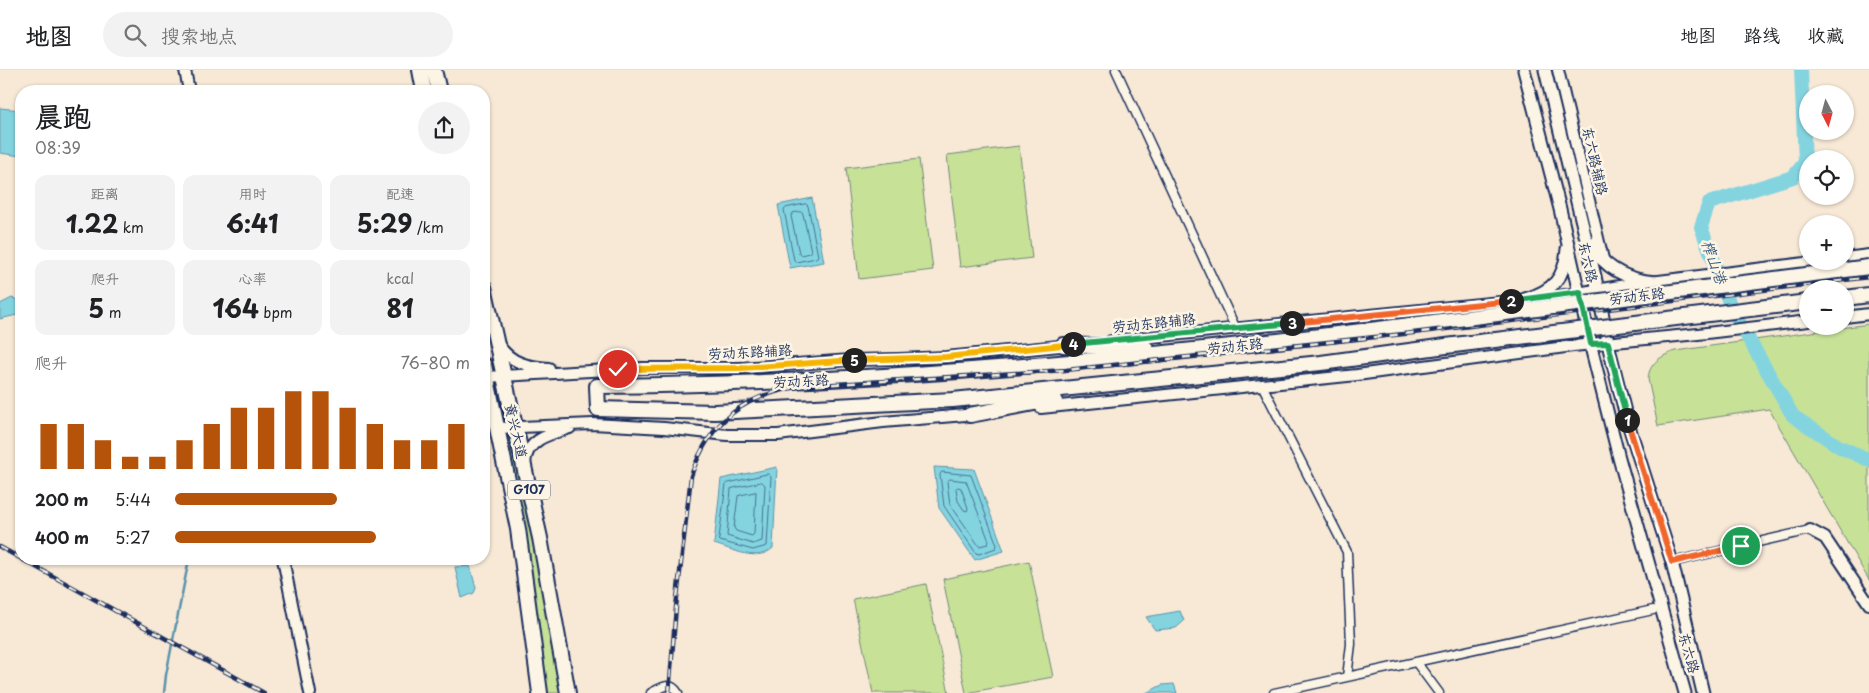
<!DOCTYPE html>
<html lang="zh">
<head>
<meta charset="utf-8">
<style>
	body { margin:0; font-family:"Playpen Sans","LXGW WenKai TC",sans-serif; background:#f2f2f2; color:#202124; height:100vh; display:flex; flex-direction:column; font-size:19px; white-space:nowrap }
	* { box-sizing:border-box; margin:0 }
	p { font-size:16px; color:#757577 }
	.icon { flex:none; width:28px; height:28px; fill:none; stroke:currentColor; stroke-width:2; stroke-linecap:round; stroke-linejoin:round }
	.map { position:relative; flex:1; overflow:hidden }
	.sheet { position:absolute; left:15px; top:15px; width:475px; height:480px; display:flex; flex-direction:column; background:#fff; border-radius:20px; box-shadow:0 1px 4px #0004 }
	.sheet>* { flex:none }
	.needle { width:32px; rotate:174deg }
	.tools { position:absolute; left:1799px; top:15px; display:grid; gap:10px }
	.tools a { display:grid; place-items:center; width:55px; height:55px; border-radius:50%; background:#fff; box-shadow:0 1px 4px #0004; font-size:25px }
	.pin { position:absolute; display:grid; place-items:center; width:42px; height:42px; color:#fff; margin:-21px; border:2px solid #fff; border-radius:50%; box-shadow:0 1px 5px #0007 }
	.km { position:absolute; width:25px; height:25px; margin:-12px; border-radius:50%; background:#222; color:#fff; font-size:14px; line-height:25px; text-align:center }
	.round { display:grid; place-items:center; flex:none; width:52px; height:52px; border-radius:26px; background:#f2f2f2 }
	.headline { display:flex; align-items:center; justify-content:space-between; height:85px; padding:0 20px }
	h1 { font-size:28px; font-weight:700; line-height:38px }
	.metrics { display:grid; grid-template-columns:repeat(3,1fr); gap:8px; height:85px; padding:5px 20px }
	.metrics div { display:grid; align-content:center; border-radius:12px; background:#f2f2f2; text-align:center }
	.metrics b { font-size:25px; font-weight:700 }
	.metrics small { font-size:14px; font-weight:400 }
	.metrics p { font-size:14px }
	.chart { height:140px; padding:10px 20px }
	.chart p { display:flex; justify-content:space-between }
	.chart svg { width:100%; height:90px; margin-top:5px; stroke:#b45309; stroke-width:6 }
	ul { padding:0 20px; list-style:none; font-size:16px }
	li { display:grid; grid-template-columns:80px 60px 1fr; align-items:center; height:38px }
	li i { height:12px; border-radius:6px; background:#b45309 }
	header { display:flex; align-items:center; gap:30px; box-sizing:border-box; height:70px; padding:0 25px; background:#fff; border-bottom:1px solid #e0e0e0 }
	header strong { font-size:24px }
	nav { display:flex; gap:28px; margin-inline-start:auto; font-size:18px }
	.search { width:350px; height:45px; background:#f2f2f2; display:flex; align-items:center; gap:12px; box-sizing:border-box; padding:0 18px; border-radius:28px; color:#757577; font-size:19px }
	.map>svg:first-child { display:block }
	.green { fill:#c7e197; stroke:#71887a }
	.water { fill:#84d4e0; stroke:#5a92ac }
	.lines { fill:none; stroke-linecap:round; stroke-linejoin:round }
	.shore { stroke:#457192; stroke-width:1 }
	.stream { stroke:#5a92ac; stroke-width:2.5 }
	.river { stroke:#84d4e0; stroke-width:14 }
	.street-casing { stroke:#1b2f5e; stroke-width:11 }
	.secondary-casing { stroke:#1b2f5e; stroke-width:14 }
	.primary-casing { stroke:#1b2f5e; stroke-width:15 }
	.highway-casing { stroke:#1b2f5e; stroke-width:18 }
	.street { stroke:#fcf5e5; stroke-width:8 }
	.secondary { stroke:#fcf5e5; stroke-width:10 }
	.primary { stroke:#fcf5e5; stroke-width:11 }
	.highway { stroke:#fcf5e5; stroke-width:14 }
	.rail-casing { stroke:#1b2f5e; stroke-width:4.5 }
	.rail { stroke:#fcf5e5; stroke-width:2.5; stroke-dasharray:8; stroke-linecap:butt }
	.highway-bridge-casing { stroke:#1b2f5e; stroke-width:18; stroke-linecap:butt }
	.highway-bridge { stroke:#fcf5e5; stroke-width:14 }
	.split-1-casing { stroke:#fff; stroke-width:10 }
	.split-2-casing { stroke:#fff; stroke-width:10 }
	.split-3-casing { stroke:#fff; stroke-width:10 }
	.split-4-casing { stroke:#fff; stroke-width:10 }
	.split-5-casing { stroke:#fff; stroke-width:10 }
	.split-6-casing { stroke:#fff; stroke-width:10 }
	.split-1 { stroke:#f0652b; stroke-width:6 }
	.split-2 { stroke:#22a559; stroke-width:6 }
	.split-3 { stroke:#f0652b; stroke-width:6 }
	.split-4 { stroke:#22a559; stroke-width:6 }
	.split-5 { stroke:#f5b400; stroke-width:6 }
	.split-6 { stroke:#f5b400; stroke-width:6 }
	.labels { text-anchor:middle; stroke-width:5; stroke-linejoin:round; paint-order:stroke }
	.shield { fill:#fcf5e5; stroke:#5e6a86; stroke-width:1 }
	.shield-label { font-size:12px; font-weight:bold; fill:#1b2f5e }
	.street-label { font-size:14px; fill:#1b2f5e; stroke:#fcf5e5 }
	.water-label { font-size:15px; font-style:italic; fill:#35587e; stroke:#fcf5e5 }
</style>
</head>
<body>
<header>
<strong>地图</strong>
<div class="search"><svg class="icon" aria-label="search" viewBox="0 0 24 24"><circle cx="10" cy="10" r="6"/><path d="M15 15l6 6"/></svg>搜索地点</div>
<nav><a>地图</a><a>路线</a><a>收藏</a></nav>
</header>
<div class="map">
<svg width="1869" height="623" viewBox="0 0 1869 623">
	<rect width="100%" height="100%" fill="#f8e9d6"/>
	<filter id="ink" filterUnits="userSpaceOnUse"><feTurbulence type="fractalNoise" baseFrequency=".02" numOctaves="2"/><feDisplacementMap in="SourceGraphic" scale="10" xChannelSelector="R" yChannelSelector="G"/><feConvolveMatrix kernelMatrix="1 2 1 2 8 2 1 2 1" color-interpolation-filters="sRGB"/></filter>
	<g filter="url(#ink)">
		<path class="green" d="M1019,76L1032,188L960,197L947,85Z
			M919,89L933,200L859,209L846,98Z
			M1869,254V510L1769,339L1658,356L1648,309C1649,293 1661,286 1675,281Z
			M507,358L546,533L562,623H546L521,450L504,359Z
			M1029,491L1053,607L966,623L943,509Z
			M926,514L949,623H873L853,529Z"/>
		<path class="water" d="M0,38L21,40V86L0,83Z
			M812,128L824,192L790,198L778,135Z
			M12,228L21,231V244L0,249V234Z
			M777,397L773,478C757,493 732,479 714,474L721,409Z
			M934,397L974,399L1004,481L975,490L939,438Z
			M470,496L476,518L474,523L462,528L455,497Z
			M1180,541L1184,551L1176,558L1155,560L1146,547Z
			M1174,614L1177,623H1146L1162,615Z"/>
		<g class="lines">
			<path class="shore" d="M806,134L808,136L818,186L816,188L796,192L794,190L784,140L786,138Z
				M801,142L803,144L811,181L809,183L801,185L799,183L791,146L793,143Z
				M942,402L971,405L997,475L996,478L979,484L976,483L944,436L940,405Z
				M768,404L771,407L767,476L753,480L720,471L719,468L726,414Z
				M950,409L966,411L989,471L988,474L979,476L950,434L947,412Z
				M762,412L765,415L762,471L753,474L727,466L731,419Z
				M958,417L961,418L968,438L967,441L964,440L958,431L956,419Z
				M756,422L754,464L752,466L736,461L734,458L738,426Z"/>
			<path class="stream" d="M164,623L166,605L189,489"/>
			<path class="river" d="M1801,0L1805,92L1793,107L1709,133L1701,157L1732,240L1793,346L1840,377L1869,390"/>
			<defs>
				<path id="street" d="M1116,0L1236,259
					M1262,315L1347,482L1351,574L1347,607
					M1672,492L1810,460
					M1416,592L1439,623
					M651,623C661,618 670,610 678,623
					M1274,623L1653,540"/>
				<path id="secondary" d="M185,0L189,21
					M1558,0L1603,189
					M1845,188L1869,185
					M1845,247L1869,244
					M1111,271L1559,226L1626,215L1821,191
					M499,275C510,293 529,297 549,298
					M486,307L643,298H741L850,290L898,289L946,287L1069,275
					M1041,338L1357,305L1573,276L1698,264L1808,251
					M497,358L593,354L664,358L727,365H778L883,352L977,344
					M525,394C526,369 550,364 570,358
					M1810,460L1825,468L1869,534
					M283,489L310,623"/>
				<path id="primary" d="M1524,0L1560,139L1593,285L1619,388L1685,623
					M1545,0L1595,206L1610,282L1627,350L1672,492L1703,623
					M1590,173C1604,199 1627,210 1656,212
					M1525,229C1553,221 1565,208 1567,179"/>
				<path id="highway" d="M420,0L424,21
					M434,0L439,21
					M484,217L540,468L568,623
					M1845,228L1869,225
					M1442,251C1162,287 880,314 597,316L598,339L715,342L953,330L1321,293L1446,276
					M1063,275L1146,278
					M484,295L518,459L540,623
					M970,345L1055,329"/>
			</defs>
			<use href="#street" class="street-casing"/>
			<use href="#secondary" class="secondary-casing"/>
			<use href="#primary" class="primary-casing"/>
			<use href="#highway" class="highway-casing"/>
			<use href="#street" class="street"/>
			<use href="#secondary" class="secondary"/>
			<use href="#primary" class="primary"/>
			<use href="#highway" class="highway"/>
			<defs>
				<path id="rail" d="M0,477L264,623
					M669,623L676,537L691,406C710,349 745,325 803,316L1066,300L1413,263L1869,207"/>
			</defs>
			<use href="#rail" class="rail-casing"/>
			<use href="#rail" class="rail"/>
			<defs>
				<path id="highway-bridge" d="M1442,251L1869,197
					M1446,276L1808,232"/>
			</defs>
			<use href="#highway-bridge" class="highway-bridge-casing"/>
			<use href="#highway-bridge" class="highway-bridge"/>
		</g>
	</g>
	<g class="lines" filter="url(#ink)">
		<defs>
			<path id="split-1" d="M1627,350L1672,492L1741,476"/>
			<path id="split-2" d="M1511,231L1580,222L1591,274L1608,273L1627,350"/>
			<path id="split-3" d="M1292,253L1511,231"/>
			<path id="split-4" d="M1073,274L1292,253"/>
			<path id="split-5" d="M854,290L946,287L1073,274"/>
			<path id="split-6" d="M618,299L741,298L854,290"/>
		</defs>
		<use href="#split-1" class="split-1-casing"/>
		<use href="#split-2" class="split-2-casing"/>
		<use href="#split-3" class="split-3-casing"/>
		<use href="#split-4" class="split-4-casing"/>
		<use href="#split-5" class="split-5-casing"/>
		<use href="#split-6" class="split-6-casing"/>
		<use href="#split-1" class="split-1"/>
		<use href="#split-2" class="split-2"/>
		<use href="#split-3" class="split-3"/>
		<use href="#split-4" class="split-4"/>
		<use href="#split-5" class="split-5"/>
		<use href="#split-6" class="split-6"/>
	</g>
	<g class="labels">
		<rect class="shield" x="508" y="410.5" width="42" height="19" rx="4"/>
		<g class="shield-label">
			<text x="529" y="424">G107</text>
		</g>
		<g class="street-label">
			<text transform="translate(1595 91) rotate(77)" y="5">东六路辅路</text>
			<text transform="translate(1588 192) rotate(77)" y="5">东六路</text>
			<text transform="translate(1637 226) rotate(-7)" y="5">劳动东路</text>
			<text transform="translate(1154 253) rotate(-6)" y="5">劳动东路辅路</text>
			<text transform="translate(1235 276) rotate(-6)" y="5">劳动东路</text>
			<text transform="translate(750 282) rotate(-3)" y="5">劳动东路辅路</text>
			<text transform="translate(801 311) rotate(-3)" y="5">劳动东路</text>
			<text transform="translate(516 361) rotate(77)" y="5">黄兴大道</text>
			<text transform="translate(1689 583) rotate(74)" y="5">东六路</text>
		</g>
		<g class="water-label">
			<text transform="translate(1714 192) rotate(70)" y="5">榨山港</text>
		</g>
	</g>
</svg>
<div class="tools">
<a><svg class="needle" viewBox="-14 -14 28 28"><path d="M0-13l5 13h-10z" fill="#e53935"/><path d="M0 13l5-13h-10z" fill="#757577"/></svg></a>
<a><svg class="icon" aria-label="locate" viewBox="0 0 24 24"><circle cx="12" cy="12" r="6"/><path d="M12 2v4M12 18v4M2 12h4M18 12h4"/></svg></a>
<a>+</a>
<a>−</a>
</div>
<div class="pin" style="left:1741px;top:476px;background:#1e9e55"><svg class="icon" aria-label="arrive" viewBox="0 0 24 24"><path d="M6 21V4h12l-3 4 3 4H6"/></svg></div>
<div class="pin" style="left:618px;top:299px;background:#d93025"><svg class="icon" aria-label="check" viewBox="0 0 24 24"><path d="M5 12l5 5 9-10"/></svg></div>
<b class="km" style="left:1627px;top:350px">1</b>
<b class="km" style="left:1511px;top:231px">2</b>
<b class="km" style="left:1292px;top:253px">3</b>
<b class="km" style="left:1073px;top:274px">4</b>
<b class="km" style="left:854px;top:290px">5</b>
<section class="sheet">
<div class="headline"><div><h1>晨跑</h1><p>08:39</p></div><a class="round"><svg class="icon" aria-label="share" viewBox="0 0 24 24"><path d="M12 15V3M7 8l5-5 5 5M5 13v7h14v-7"/></svg></a></div>
<div class="metrics">
<div><p>距离</p><b>1.22<small> km</small></b></div>
<div><p>用时</p><b>6:41</b></div>
<div><p>配速</p><b>5:29<small> /km</small></b></div>
</div>
<div class="metrics">
<div><p>爬升</p><b>5<small> m</small></b></div>
<div><p>心率</p><b>164<small> bpm</small></b></div>
<div><p>kcal</p><b>81</b></div>
</div>
<div class="chart"><p><span>爬升</span>76–80 m</p>
<svg viewBox="0 0 160 44" preserveAspectRatio="none"><path d="M5 44V22M15 44V22M25 44V30M35 44V38M45 44V38M55 44V30M65 44V22M75 44V14M85 44V14M95 44V6M105 44V6M115 44V14M125 44V22M135 44V30M145 44V30M155 44V22"/></svg>
</div>
<ul>
<li><b>200 m</b>5:44<i style="width:55%"></i></li>
<li><b>400 m</b>5:27<i style="width:68%"></i></li>
</ul>
</section>
</div>
</body>
</html>
